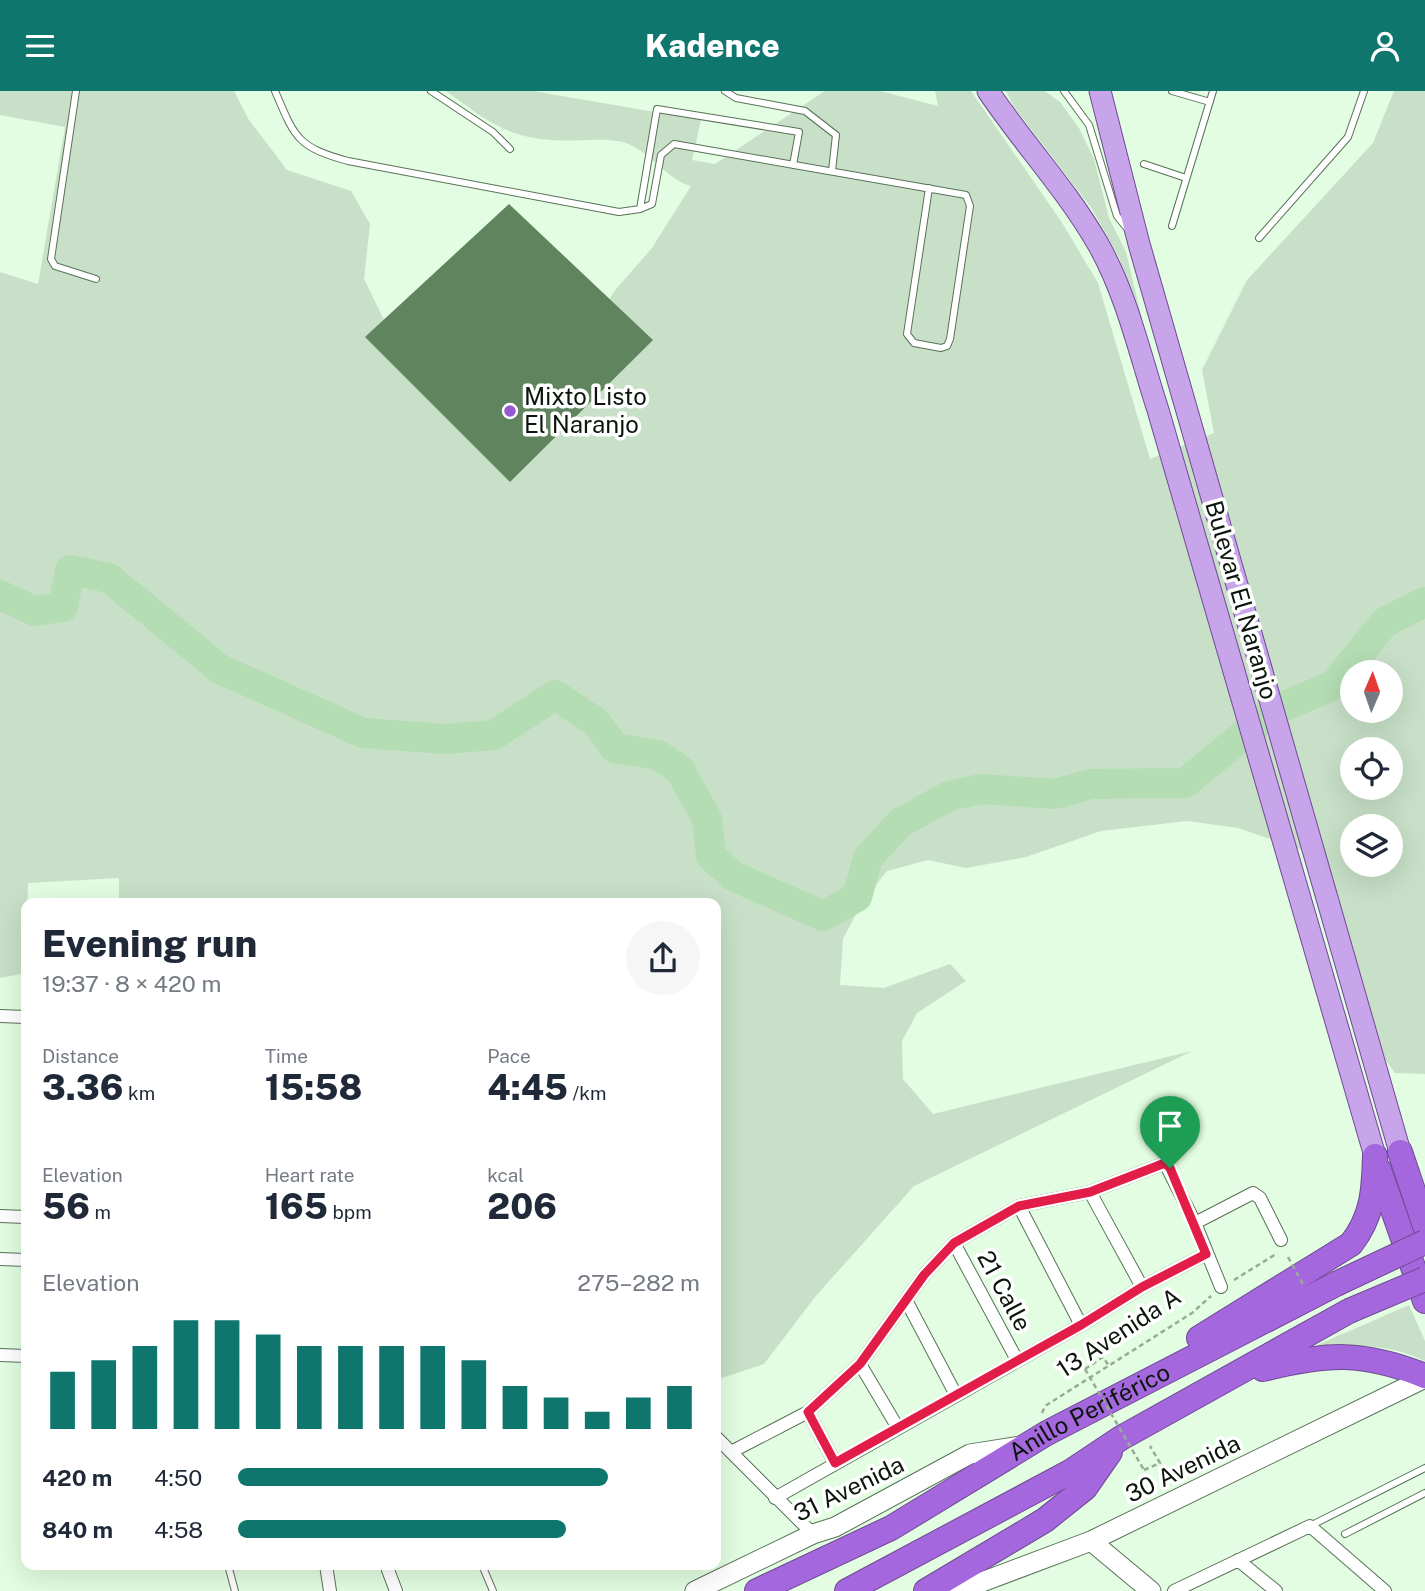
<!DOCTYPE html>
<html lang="en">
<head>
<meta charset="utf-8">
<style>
	body { margin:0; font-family:"Public Sans",sans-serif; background:#f6f6f7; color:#1f2937; height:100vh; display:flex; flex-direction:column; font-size:26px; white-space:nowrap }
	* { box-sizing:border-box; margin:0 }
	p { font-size:23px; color:#747a83 }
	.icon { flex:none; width:38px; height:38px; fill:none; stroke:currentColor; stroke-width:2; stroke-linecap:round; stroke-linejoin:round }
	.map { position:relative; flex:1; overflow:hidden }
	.drawer { position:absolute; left:21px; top:807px; width:700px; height:672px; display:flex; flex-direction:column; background:#fff; border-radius:14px; box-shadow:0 7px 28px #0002 }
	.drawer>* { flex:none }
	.needle { width:46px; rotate:2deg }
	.buttons { position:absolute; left:1340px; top:569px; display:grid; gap:14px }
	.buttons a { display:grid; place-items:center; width:63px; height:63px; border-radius:50%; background:#fff; box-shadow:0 7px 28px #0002; font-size:35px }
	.pin { position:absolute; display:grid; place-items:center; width:60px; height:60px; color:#fff; margin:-72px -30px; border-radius:50% 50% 50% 0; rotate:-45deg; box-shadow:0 0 7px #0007 }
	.pin .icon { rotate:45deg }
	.round { display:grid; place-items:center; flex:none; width:74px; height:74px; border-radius:37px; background:#f6f6f7 }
	.head { display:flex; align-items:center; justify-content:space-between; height:119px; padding:0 21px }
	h1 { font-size:38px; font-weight:800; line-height:52px }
	.stats { display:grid; grid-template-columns:repeat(3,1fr); gap:10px; height:119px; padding:7px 21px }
	.stats div { display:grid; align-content:center }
	.stats b { font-size:35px; font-weight:800 }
	.stats small { font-size:19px; font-weight:400 }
	.stats p { font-size:19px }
	.chart { height:196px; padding:14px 21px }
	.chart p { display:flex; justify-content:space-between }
	.chart svg { width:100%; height:126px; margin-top:7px; stroke:#0f766e; stroke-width:6 }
	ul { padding:0 21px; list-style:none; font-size:23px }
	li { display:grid; grid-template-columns:112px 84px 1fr; align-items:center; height:52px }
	li i { height:18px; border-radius:9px; background:#0f766e }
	header { display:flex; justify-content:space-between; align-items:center; height:91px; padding:0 21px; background:#0f766e; color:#fff; font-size:32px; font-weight:800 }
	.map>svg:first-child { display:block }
	.green { fill:#c8e0c7; fill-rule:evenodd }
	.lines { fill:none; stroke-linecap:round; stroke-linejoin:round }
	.river { stroke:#b4ddb3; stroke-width:30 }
	.building { fill:#5f845e }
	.lane-casing { stroke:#597159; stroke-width:8 }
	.street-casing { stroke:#597159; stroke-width:14 }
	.secondary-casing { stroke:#597159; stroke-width:21 }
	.primary-casing { stroke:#6f4a94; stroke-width:23 }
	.highway-casing { stroke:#6f4a94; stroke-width:26 }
	.path { stroke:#97ab96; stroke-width:2.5; stroke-dasharray:5 3.5; stroke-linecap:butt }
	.lane { stroke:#fff; stroke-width:6 }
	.street { stroke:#fff; stroke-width:12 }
	.secondary { stroke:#fff; stroke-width:19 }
	.primary { stroke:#c8a4eb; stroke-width:21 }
	.highway { stroke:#a467de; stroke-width:24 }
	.highway-bridge-casing { stroke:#6f4a94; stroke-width:26; stroke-linecap:butt }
	.path-bridge { stroke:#97ab96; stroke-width:2.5; stroke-dasharray:5 3.5; stroke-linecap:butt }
	.highway-bridge { stroke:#a467de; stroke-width:24 }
	.route-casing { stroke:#fff; stroke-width:14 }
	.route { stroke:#e11d48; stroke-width:9 }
	.poi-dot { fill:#9558ce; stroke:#fff; stroke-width:2.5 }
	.labels { text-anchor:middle; stroke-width:7; stroke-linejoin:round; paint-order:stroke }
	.poi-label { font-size:24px; fill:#0c150c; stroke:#fff; text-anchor:start }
	.street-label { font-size:24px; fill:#0c150c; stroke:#fff }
</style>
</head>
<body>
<header><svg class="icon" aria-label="menu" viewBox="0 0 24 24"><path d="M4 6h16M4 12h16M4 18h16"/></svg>Kadence<svg class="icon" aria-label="person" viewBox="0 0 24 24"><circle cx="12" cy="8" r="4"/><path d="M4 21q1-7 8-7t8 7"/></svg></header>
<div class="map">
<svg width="1425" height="1500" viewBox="0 0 1425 1500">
	<rect width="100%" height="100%" fill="#e2fde1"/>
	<path class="green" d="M0,0H234L249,29L287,79L351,100L370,133L364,188L388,237L573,259L617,197L652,157L691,95C665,88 650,59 623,51C601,46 575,51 552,49C506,47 482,26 446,0H533L701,29L692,69L715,73L825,0H880L938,15L935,0H971L1061,130L1098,192L1150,368L1214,342L1202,279L1247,189L1373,52L1394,0H1425V983L1395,982L1371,949L1302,759L1238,737L1187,730L1101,740L1026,766L966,777L928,769L887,780L863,810L843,848L840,894L884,897L950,873L966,890L917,922L902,950L903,988L933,1023L1192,960L914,1095L815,1206L764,1273L716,1289V812H119V787L28,792L26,882L0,887V181L38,193L65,36L0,24ZM1353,581H1391V620H1353ZM1353,658H1391V696H1353ZM1353,735H1391V774H1353Z
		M1006,0H1045L1060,11L1079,37L1094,68L1109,127L1126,161L1143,232L1119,166L1092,118L1014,16Z
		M1409,1214L1425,1250V1270C1387,1252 1349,1253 1308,1258Z"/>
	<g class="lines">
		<path class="river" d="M0,504L34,520L63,516L70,479L109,487L220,578L363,642L445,648L494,644L555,604L596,631L615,657L658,664L680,679L707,728L711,765L733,785L823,825L857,806L868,767L900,732L949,705L981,698L1055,703L1091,693L1185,692L1273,620L1334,594L1385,531L1425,511"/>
	</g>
	<path class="building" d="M509,113L653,249L510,391L365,246Z"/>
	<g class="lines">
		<defs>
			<path id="lane" d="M76,0L51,168L55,175L96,188
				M275,0C295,47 297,56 348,70L619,121L640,118L652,113L661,64L674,53C771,70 868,87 966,104L970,115L950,248L947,255L941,257L914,252L907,243L929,97
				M431,0L493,41L510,58
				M725,0L736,7L805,20L836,44L832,80
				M1064,0L1089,34L1117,125L1126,136
				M1172,0L1210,11
				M1144,73L1186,87
				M640,118L657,18L799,41L793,74
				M1172,135L1213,0
				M1259,147L1348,46L1364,0
				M1310,1435L1425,1377
				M1345,1443L1425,1402
				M228,1474L235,1500
				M482,1474L493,1500"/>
			<path id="street" d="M0,925L26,926
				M1090,1101L1142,1196
				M1019,1115L1081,1234
				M0,1125L26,1126
				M1195,1132L1253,1102L1260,1107L1281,1149
				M954,1152L1017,1269
				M0,1168L26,1169
				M907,1211L956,1304
				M0,1264L26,1265
				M860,1273L898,1337
				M808,1321L835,1372
				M716,1346L813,1443
				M731,1361L808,1321L860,1273L924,1184L954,1152L1019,1115L1090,1101L1165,1072L1195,1132L1221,1196
				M775,1407L1081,1234L1142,1196L1206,1163
				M1238,1469L1276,1500
				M326,1474L330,1500
				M388,1479L396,1500
				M1174,1500L1310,1435L1385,1500"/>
			<path id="secondary" d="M1091,1450L1151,1500
				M695,1500L813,1443L835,1436L970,1363L1020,1355
				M958,1500L1091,1450L1425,1287"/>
			<path id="primary" d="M988,0C1023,52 1067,99 1098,153C1127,204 1140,264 1158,319L1375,1065
				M1100,0L1139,153L1400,1061"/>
			<g id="highway">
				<path d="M1400,1061L1425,1135"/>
				<path d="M1379,1079L1425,1210"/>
				<path d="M1199,1247L1351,1153C1373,1125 1374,1099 1375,1065"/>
				<path d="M1263,1278C1327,1262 1363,1260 1425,1285"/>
				<path id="s1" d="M757,1500L891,1437L1047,1342L1336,1193"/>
				<path d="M847,1500L1070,1381L1121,1347L1349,1220"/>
				<path d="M926,1500L1045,1429L1085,1397L1110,1361"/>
			</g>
		</defs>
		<use href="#lane" class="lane-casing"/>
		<use href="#street" class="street-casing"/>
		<use href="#secondary" class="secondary-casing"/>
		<use href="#primary" class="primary-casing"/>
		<use href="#highway" class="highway-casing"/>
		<path class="path" d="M1234,1189L1276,1163
			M1085,1278L1103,1266L1109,1275
			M1042,1322L1045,1315L1192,1222L1211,1205
			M1144,1379L1160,1372L1150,1355"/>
		<use href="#lane" class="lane"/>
		<use href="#street" class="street"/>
		<use href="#secondary" class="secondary"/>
		<use href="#primary" class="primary"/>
		<use href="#highway" class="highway"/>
		<defs>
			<path id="highway-bridge" d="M1336,1193L1425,1151
				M1349,1220L1425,1188"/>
		</defs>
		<use href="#highway-bridge" class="highway-bridge-casing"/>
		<path class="path-bridge" d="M1288,1166L1303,1193
			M1085,1278L1144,1379"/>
		<use href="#highway-bridge" class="highway-bridge"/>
	</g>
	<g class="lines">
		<defs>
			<path id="route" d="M1165,1072L1170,1077L1206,1163L1142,1196L1081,1234L835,1372L808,1321L860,1273L924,1184L954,1152L1019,1115L1090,1101Z"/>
		</defs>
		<use href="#route" class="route-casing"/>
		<use href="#route" class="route"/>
	</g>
	<circle class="poi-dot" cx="510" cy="320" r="7"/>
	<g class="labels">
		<g class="poi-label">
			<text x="524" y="314">Mixto Listo<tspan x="524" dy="28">El Naranjo</tspan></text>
		</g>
		<g class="street-label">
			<text transform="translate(1241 509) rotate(74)" y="8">Bulevar El Naranjo</text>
			<text transform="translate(1004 1200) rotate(62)" y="8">21 Calle</text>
			<text transform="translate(1119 1242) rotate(-33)" y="8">13 Avenida A</text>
			<text dy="8" stroke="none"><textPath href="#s1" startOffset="378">Anillo Periférico</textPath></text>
			<text transform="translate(1183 1378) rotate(-26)" y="8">30 Avenida</text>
			<text transform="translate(849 1398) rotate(-26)" y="8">31 Avenida</text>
		</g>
	</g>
</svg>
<div class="buttons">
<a><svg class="needle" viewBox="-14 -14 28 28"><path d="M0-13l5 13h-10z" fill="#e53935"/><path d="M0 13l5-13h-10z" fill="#747a83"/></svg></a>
<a><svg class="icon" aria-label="locate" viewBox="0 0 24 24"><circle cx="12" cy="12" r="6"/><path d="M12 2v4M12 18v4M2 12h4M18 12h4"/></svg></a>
<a><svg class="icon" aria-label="layers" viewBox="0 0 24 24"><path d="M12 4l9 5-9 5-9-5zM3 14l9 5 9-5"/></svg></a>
</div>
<div class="pin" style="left:1170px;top:1077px;background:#1e9e55"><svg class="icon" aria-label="arrive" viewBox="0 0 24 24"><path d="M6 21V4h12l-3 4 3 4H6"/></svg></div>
<section class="drawer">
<div class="head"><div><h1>Evening run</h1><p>19:37 · 8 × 420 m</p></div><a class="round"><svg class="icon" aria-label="share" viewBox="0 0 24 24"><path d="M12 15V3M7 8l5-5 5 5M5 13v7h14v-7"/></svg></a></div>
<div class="stats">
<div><p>Distance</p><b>3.36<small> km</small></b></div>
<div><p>Time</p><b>15:58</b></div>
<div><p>Pace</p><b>4:45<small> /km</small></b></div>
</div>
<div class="stats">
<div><p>Elevation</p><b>56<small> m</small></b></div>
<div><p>Heart rate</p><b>165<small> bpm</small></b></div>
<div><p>kcal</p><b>206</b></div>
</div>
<div class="chart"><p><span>Elevation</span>275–282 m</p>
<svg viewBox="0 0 160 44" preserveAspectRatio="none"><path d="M5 44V24M15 44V20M25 44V15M35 44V6M45 44V6M55 44V11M65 44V15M75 44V15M85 44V15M95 44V15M105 44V20M115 44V29M125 44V33M135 44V38M145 44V33M155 44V29"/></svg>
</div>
<ul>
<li><b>420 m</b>4:50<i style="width:80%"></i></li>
<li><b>840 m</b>4:58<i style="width:71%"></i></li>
</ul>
</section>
</div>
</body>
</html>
